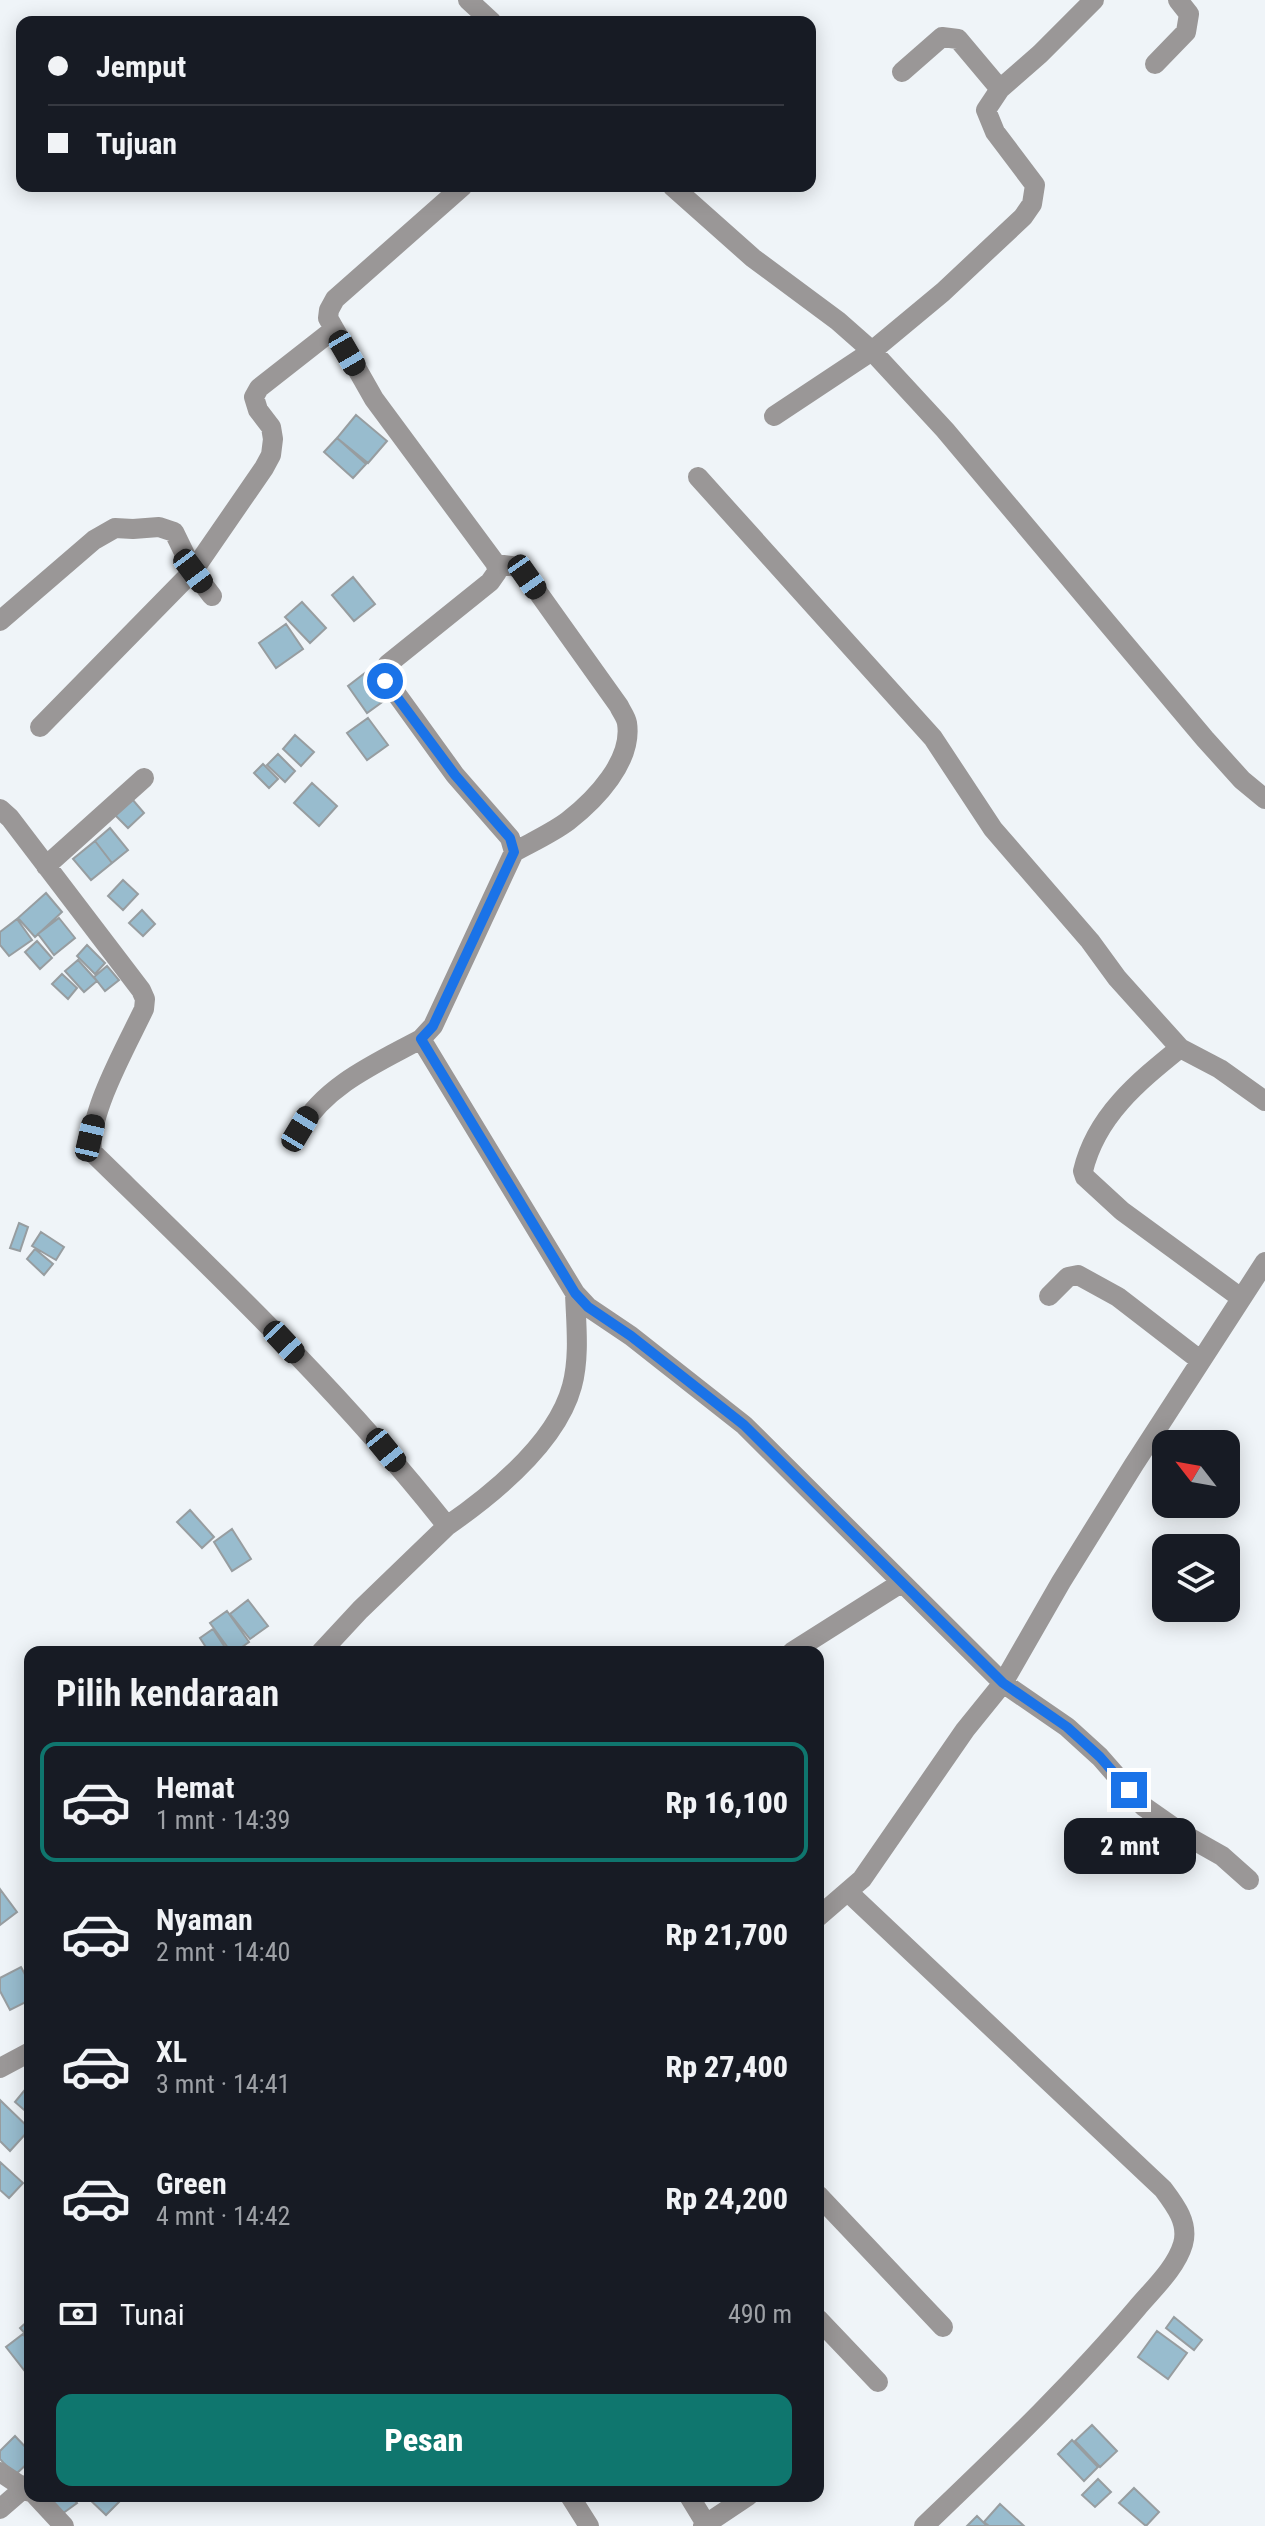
<!DOCTYPE html>
<html lang="id">
<meta charset="utf-8">
<style>
:root{--surface:#171b24;--page:#242831;--text:#f1f3f6;--muted:#9ea1a6;--line:#363941;--accent:#0f766e}
body{margin:0;font-family:"Roboto Condensed",sans-serif;background:var(--page);color:var(--text);height:100vh;display:flex;flex-direction:column;font-size:30px;white-space:nowrap}
*{box-sizing:border-box;margin:0}
p{font-size:26px;color:var(--muted)}
.icon{flex:none;width:44px;height:44px;fill:none;stroke:currentColor;stroke-width:2;stroke-linecap:round;stroke-linejoin:round}
.map{position:relative;flex:1;overflow:hidden}
.side{position:absolute;left:24px;top:1646px;width:800px;height:856px;display:flex;flex-direction:column;background:var(--surface);border-radius:16px;box-shadow:0 4px 20px #0003}
.side>*{flex:none}
.hud{position:absolute;left:16px;top:16px;width:800px;height:176px;border-radius:16px;box-shadow:0 4px 20px #0003;display:grid;align-content:center;height:176px;padding:0 32px;background:var(--surface)}
.needle{width:52px;rotate:301deg}
.fabs{position:absolute;left:1152px;top:1430px;display:grid;gap:16px}
.fabs a{display:grid;place-items:center;width:88px;height:88px;border-radius:16px;background:var(--surface);box-shadow:0 4px 20px #0003;font-size:40px}
.end{position:absolute;width:36px;height:36px;margin:-18px;border:10px solid #1a73e8;background:#fff;box-shadow:0 0 0 4px #fff}
.from{border-radius:50%}
.bubble{position:absolute;height:56px;border-radius:16px;background:var(--surface);box-shadow:0 4px 20px #0003;font-size:26px;font-weight:800;line-height:56px;text-align:center}
.car{position:absolute;width:24px;height:48px;margin:-24px -12px;border-radius:10px;box-shadow:0 0 6px 2px #0007;background:linear-gradient(#222 24%,#8ab4d8 0 40%,#222 0 76%,#8ab4d8 0 86%,#222 0)}
.hud b{display:flex;align-items:center;gap:28px;height:76px;font-size:30px}
.hud b+b{border-top:2px solid var(--line)}
.hud i{width:20px;height:20px;background:var(--text)}
ul{padding:0;list-style:none}
li{display:flex;align-items:center;gap:24px;height:120px;margin:0 16px 12px;padding:0 16px;border:4px solid transparent;border-radius:16px}
li div{flex:1}
li b{display:block;font-size:30px}
li em{font-style:normal;font-weight:800}
li.active{border-color:var(--accent)}
li>.icon{width:72px;height:72px;stroke-width:1.5}
h2{padding:0 32px;font-size:36px;line-height:96px}
.pay{display:flex;align-items:center;gap:20px;height:88px;padding:0 32px;font-size:30px}
.pay p{margin-inline-start:auto}
.cta{display:flex;gap:16px;margin-top:auto;padding:16px 32px}
.cta a{flex:1;height:92px;border-radius:16px;background:var(--accent);color:#fff;font-size:32px;font-weight:800;line-height:92px;text-align:center}
.map>svg:first-child{display:block}
.building{fill:#98bcce;stroke:#979da0;stroke-width:2}
.lines{fill:none;stroke-linecap:round;stroke-linejoin:round}
.minor{stroke:#9a9797;stroke-width:20}
.route{stroke:#1a73e8;stroke-width:10}
</style>
<div class="map">
<svg width="1265" height="2526" viewBox="0 0 1265 2526">
<rect width="100%" height="100%" fill="#eff4f8"/>
<path class="building" d="M356 415 387 441 368 463 337 438Z
M337 438 366 464 353 478 324 452Z
M353 577 375 604 354 621 332 595Z
M302 602 326 628 310 643 285 617Z
M286 624 303 649 276 668 259 643Z
M365 673 385 700 367 713 348 686Z
M368 718 388 745 367 760 347 733Z
M295 735 314 752 301 766 283 749Z
M278 754 295 771 285 782 267 765Z
M263 764 278 779 269 788 254 773Z
M312 783 337 806 319 826 294 803Z
M132 799 144 813 128 828 115 815Z
M110 828 128 850 112 863 95 841Z
M95 841 112 863 91 880 73 859Z
M123 880 138 894 123 910 108 896Z
M46 893 62 912 35 937 18 918Z
M142 910 155 924 143 936 129 923Z
M59 918 75 938 54 955 38 934Z
M17 919 32 940 9 956 0 945V932Z
M37 941 52 958 40 969 25 952Z
M87 945 105 963 95 974 77 956Z
M78 960 97 981 84 992 65 971Z
M107 966 119 980 105 991 94 977Z
M62 974 77 988 68 999 52 984Z
M19 1223 28 1227 20 1251 10 1248Z
M41 1232 64 1247 56 1260 32 1246Z
M35 1249 53 1264 44 1275 27 1259Z
M190 1510 214 1537 202 1548 177 1522Z
M232 1529 251 1559 232 1571 214 1542Z
M248 1600 268 1626 250 1639 230 1614Z
M227 1611 249 1642 235 1652H231L210 1623Z
M213 1629 228 1652H209L200 1638Z
M0 1889 17 1912 0 1925Z
M21 1967 30 1984V2000L10 2010 0 1991V1978Z
M24 2091 30 2096V2115L15 2102Z
M0 2100 30 2129 10 2151 0 2141Z
M0 2162 23 2183 9 2198 0 2190Z
M1174 2317 1202 2340 1194 2350 1166 2328Z
M30 2319V2339L20 2328Z
M1157 2331 1187 2353 1168 2379 1138 2357Z
M23 2334 30 2344V2365L24 2370 6 2347Z
M1092 2425 1117 2451 1100 2467 1075 2441Z
M15 2436 30 2452V2461L15 2475 0 2459V2451Z
M1072 2440 1098 2467 1084 2481 1058 2454Z
M1098 2479 1111 2492 1095 2507 1082 2495Z
M1134 2488 1159 2512 1146 2526 1119 2503Z
M54 2496H71L77 2503 62 2514 50 2499Z
M86 2496H121L123 2498 106 2515Z
M1000 2504 1024 2526H989L984 2522Z
M977 2516 987 2526H967Z"/>
<g class="lines">
<path class="minor" d="M468 0 492 22
M1155 64 1186 32 1189 14 1178 0
M902 72 942 37 958 39 1000 89
M463 186 335 299 329 310 328 318 374 399 496 564 497 572 490 582 388 664 382 674 455 775 510 838 514 852 433 1026 421 1039 575 1293 588 1307 631 1336 744 1425 1003 1683 1067 1727 1100 1757 1143 1806 1183 1834 1222 1856 1249 1880
M672 186 753 258 838 321 872 351 945 430 1205 739 1242 780 1265 799
M774 416 872 351 943 292 1023 217 1032 204 1035 185 995 132 986 110 1000 89 1040 54 1094 0
M698 477 933 738 993 829 1090 941 1117 978 1180 1048 1220 1069 1265 1101
M496 564 519 567 527 577 619 706C621 711 626 717 627 723 633 761 595 800 568 821 552 833 532 842 514 852
M0 621 94 540 115 528 133 529 159 527 174 532 193 571 212 596
M40 727 193 571 264 468 271 455 273 439 271 427 258 410 254 397 259 388 333 330
M0 809 10 818 141 990 145 999 144 1009C127 1045 87 1115 92 1152 215 1272 341 1391 447 1526L360 1610 321 1652
M46 866 144 778
M1180 1048C1138 1082 1096 1116 1083 1171L1085 1177 1122 1211 1241 1298
M300 1129C327 1084 377 1063 421 1039
M1049 1296 1068 1277 1078 1275 1118 1297 1201 1361
M447 1526C493 1494 557 1442 572 1386 580 1356 576 1323 575 1293
M792 1652 901 1583
M848 1892 1163 2189C1175 2205 1189 2223 1183 2244 1176 2268 1153 2289 1137 2308 1071 2386 998 2455 924 2526
M818 1917 862 1879 965 1730 1003 1683 1061 1582 1133 1466 1265 1262
M0 2068 30 2052
M818 2195 943 2327
M818 2319 878 2382
M0 2472 30 2492
M36 2496 64 2526
M570 2496 589 2526
M689 2496 706 2524
M0 2509 30 2483
M703 2526 748 2496"/>
</g>
<g class="lines">
<path class="route" d="M385 681 455 775 510 838 514 852 433 1026 421 1039 575 1293 588 1307 631 1336 744 1425 1003 1683 1067 1727 1100 1757 1129 1790"/>
</g>
</svg>
<div class="fabs">
<a><svg class="needle" viewBox="-14 -14 28 28"><path d="M0-13l5 13h-10z" fill="#e53935"/><path d="M0 13l5-13h-10z" fill="#9ea1a6"/></svg></a>
<a><svg class="icon" aria-label="layers" viewBox="0 0 24 24"><path d="M12 4l9 5-9 5-9-5zM3 14l9 5 9-5"/></svg></a>
</div>
<i class="end from" style="left:385px;top:681px"></i>
<i class="end" style="left:1129px;top:1790px"></i>
<div class="bubble" style="left:1064px;top:1818px;width:132px">2 mnt</div>
<i class="car" style="left:347px;top:353px;rotate:150deg"></i>
<i class="car" style="left:193px;top:571px;rotate:143deg"></i>
<i class="car" style="left:527px;top:577px;rotate:145deg"></i>
<i class="car" style="left:300px;top:1129px;rotate:31deg"></i>
<i class="car" style="left:90px;top:1138px;rotate:13deg"></i>
<i class="car" style="left:284px;top:1342px;rotate:137deg"></i>
<i class="car" style="left:386px;top:1450px;rotate:141deg"></i>
<div class="hud">
<b><i class="from"></i>Jemput</b>
<b><i></i>Tujuan</b>
</div>
<section class="side">
<h2>Pilih kendaraan</h2>
<ul>
<li class="active"><svg class="icon" aria-label="car" viewBox="0 0 24 24"><path d="M5 17H2v-5l4-1 3-4h7l3 4 3 1v5h-3M9 17h6M6 11h13"/><circle cx="7" cy="17" r="2"/><circle cx="17" cy="17" r="2"/></svg><div><b>Hemat</b><p>1 mnt · 14:39</p></div><em>Rp 16,100</em></li>
<li><svg class="icon" aria-label="car" viewBox="0 0 24 24"><path d="M5 17H2v-5l4-1 3-4h7l3 4 3 1v5h-3M9 17h6M6 11h13"/><circle cx="7" cy="17" r="2"/><circle cx="17" cy="17" r="2"/></svg><div><b>Nyaman</b><p>2 mnt · 14:40</p></div><em>Rp 21,700</em></li>
<li><svg class="icon" aria-label="car" viewBox="0 0 24 24"><path d="M5 17H2v-5l4-1 3-4h7l3 4 3 1v5h-3M9 17h6M6 11h13"/><circle cx="7" cy="17" r="2"/><circle cx="17" cy="17" r="2"/></svg><div><b>XL</b><p>3 mnt · 14:41</p></div><em>Rp 27,400</em></li>
<li><svg class="icon" aria-label="car" viewBox="0 0 24 24"><path d="M5 17H2v-5l4-1 3-4h7l3 4 3 1v5h-3M9 17h6M6 11h13"/><circle cx="7" cy="17" r="2"/><circle cx="17" cy="17" r="2"/></svg><div><b>Green</b><p>4 mnt · 14:42</p></div><em>Rp 24,200</em></li>
</ul>
<div class="pay"><svg class="icon" aria-label="cash" viewBox="0 0 24 24"><path d="M3 7h18v10H3z"/><circle cx="12" cy="12" r="2"/></svg>Tunai<p>490 m</p></div>
<div class="cta"><a>Pesan</a></div>
</section>
</div>
